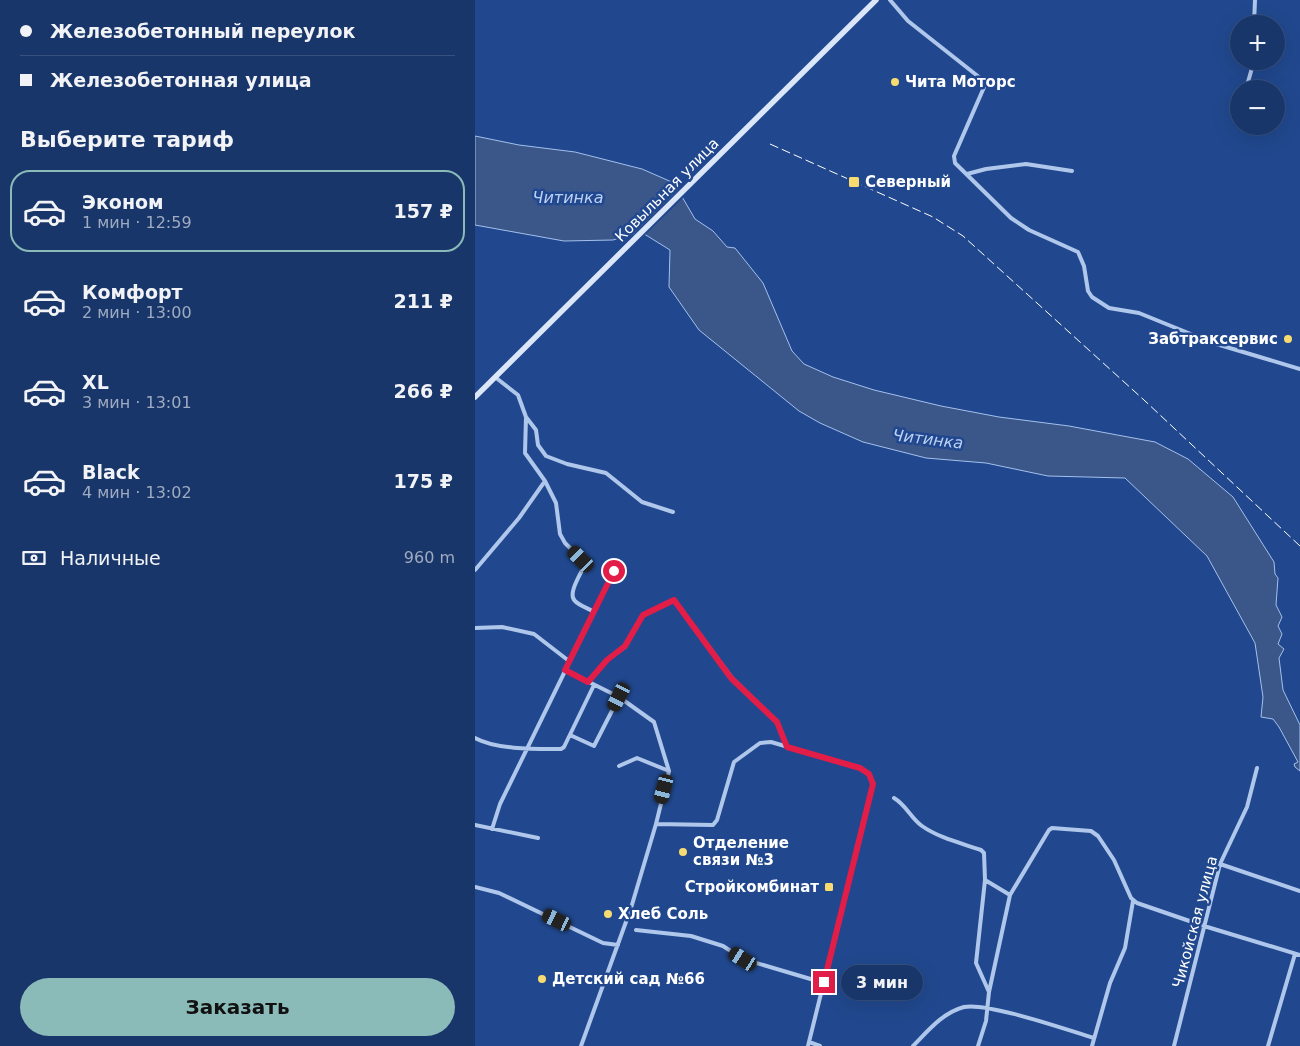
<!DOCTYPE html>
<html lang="ru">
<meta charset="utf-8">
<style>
:root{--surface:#19366a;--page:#223e70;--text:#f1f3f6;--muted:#9fabc1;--line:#37507e;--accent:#8bbbb9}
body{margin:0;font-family:"DejaVu Sans",sans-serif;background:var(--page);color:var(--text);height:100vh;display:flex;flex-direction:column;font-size:19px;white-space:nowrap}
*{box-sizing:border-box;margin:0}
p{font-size:16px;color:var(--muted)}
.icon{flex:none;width:28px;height:28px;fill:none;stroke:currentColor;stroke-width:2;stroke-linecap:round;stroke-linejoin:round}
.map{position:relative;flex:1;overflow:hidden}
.sheet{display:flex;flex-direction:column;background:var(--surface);width:475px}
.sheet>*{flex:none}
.top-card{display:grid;align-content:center;height:110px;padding:0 20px;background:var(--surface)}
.buttons{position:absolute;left:755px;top:15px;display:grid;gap:10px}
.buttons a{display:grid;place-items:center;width:55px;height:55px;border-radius:50%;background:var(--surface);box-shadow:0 5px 20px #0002,0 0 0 1px var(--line);font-size:25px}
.end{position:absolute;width:22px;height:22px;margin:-11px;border:6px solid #e11d48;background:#fff;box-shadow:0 0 0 2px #fff}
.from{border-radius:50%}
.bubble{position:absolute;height:35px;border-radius:18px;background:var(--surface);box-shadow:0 5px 20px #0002,0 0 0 1px var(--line);font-size:16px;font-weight:800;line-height:35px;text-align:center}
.car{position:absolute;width:15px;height:30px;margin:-15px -8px;border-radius:6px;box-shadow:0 0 4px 1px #0007;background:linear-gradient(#222 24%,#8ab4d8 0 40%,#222 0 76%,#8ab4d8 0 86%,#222 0)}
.top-card b{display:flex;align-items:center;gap:18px;height:48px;font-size:19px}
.top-card b+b{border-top:1px solid var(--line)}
.top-card i{width:12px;height:12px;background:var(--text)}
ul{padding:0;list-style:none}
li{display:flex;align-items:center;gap:15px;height:82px;margin:0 10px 8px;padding:0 10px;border:2px solid transparent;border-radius:20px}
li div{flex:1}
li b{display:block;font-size:19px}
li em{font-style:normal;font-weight:800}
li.selected{border-color:var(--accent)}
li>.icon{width:45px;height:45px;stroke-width:1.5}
h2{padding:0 20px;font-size:22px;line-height:60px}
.pay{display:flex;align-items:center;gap:12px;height:55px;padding:0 20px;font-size:19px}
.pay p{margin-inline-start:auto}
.cta{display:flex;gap:10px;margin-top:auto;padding:10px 20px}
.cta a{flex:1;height:58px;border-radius:30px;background:var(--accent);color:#111;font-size:20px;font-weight:800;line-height:58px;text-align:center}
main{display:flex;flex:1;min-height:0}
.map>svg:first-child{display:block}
.water{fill:#3b578a;stroke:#a4c0ed}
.pier{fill:#21488e}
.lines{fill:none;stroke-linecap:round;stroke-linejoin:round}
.street{stroke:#b0c7ec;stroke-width:4}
.secondary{stroke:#dce6f9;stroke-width:5.5}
.rail{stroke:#fff;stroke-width:1;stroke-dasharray:9 4;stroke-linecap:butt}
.route{stroke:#e11d48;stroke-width:6}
.poi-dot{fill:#f8dc72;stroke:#21488e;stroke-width:2}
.labels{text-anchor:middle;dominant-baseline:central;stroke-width:5;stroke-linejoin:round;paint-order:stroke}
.poi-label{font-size:15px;font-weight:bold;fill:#fff;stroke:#21488e;text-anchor:start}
.street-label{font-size:15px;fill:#fff;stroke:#21488e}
.water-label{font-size:16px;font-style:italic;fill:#bcd1f3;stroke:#21488e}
</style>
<main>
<section class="sheet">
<div class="top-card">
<b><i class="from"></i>Железобетонный переулок</b>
<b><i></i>Железобетонная улица</b>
</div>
<h2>Выберите тариф</h2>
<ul>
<li class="selected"><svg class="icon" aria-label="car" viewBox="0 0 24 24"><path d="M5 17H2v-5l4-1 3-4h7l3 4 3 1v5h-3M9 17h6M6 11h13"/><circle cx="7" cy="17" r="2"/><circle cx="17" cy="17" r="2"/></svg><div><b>Эконом</b><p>1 мин · 12:59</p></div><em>157 ₽</em></li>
<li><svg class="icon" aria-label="car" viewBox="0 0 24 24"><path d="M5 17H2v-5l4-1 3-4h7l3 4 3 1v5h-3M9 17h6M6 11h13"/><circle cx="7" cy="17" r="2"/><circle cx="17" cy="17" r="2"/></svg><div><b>Комфорт</b><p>2 мин · 13:00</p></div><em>211 ₽</em></li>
<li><svg class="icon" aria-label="car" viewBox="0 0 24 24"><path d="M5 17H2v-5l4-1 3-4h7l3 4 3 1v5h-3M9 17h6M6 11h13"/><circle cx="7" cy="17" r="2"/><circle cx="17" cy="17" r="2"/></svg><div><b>XL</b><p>3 мин · 13:01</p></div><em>266 ₽</em></li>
<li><svg class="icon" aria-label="car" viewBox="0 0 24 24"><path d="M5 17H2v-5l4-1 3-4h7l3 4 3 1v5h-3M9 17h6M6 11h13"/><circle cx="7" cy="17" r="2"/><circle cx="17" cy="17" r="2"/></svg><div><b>Black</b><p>4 мин · 13:02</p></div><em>175 ₽</em></li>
</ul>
<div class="pay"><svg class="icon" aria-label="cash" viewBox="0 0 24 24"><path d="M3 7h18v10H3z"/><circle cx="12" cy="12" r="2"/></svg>Наличные<p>960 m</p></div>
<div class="cta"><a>Заказать</a></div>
</section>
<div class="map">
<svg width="825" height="1046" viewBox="0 0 825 1046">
<rect width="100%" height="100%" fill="#21488e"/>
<path class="water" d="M0 136 44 145 100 152 167 169 199 183 220 219 238 231 252 247 260 248 288 283 317 351 329 364 358 377 399 390 466 406 524 417 594 426 680 442 713 459 758 497 799 562 800 574 803 578 801 605 807 617 803 626 807 634 803 644 809 649 804 658 808 690 825 725V771L820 767 819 764 823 762 804 727 798 719 786 717 788 697 780 643 732 556 650 478 573 476 511 463 451 458 388 442 345 423 324 411 224 330 194 287 195 250 166 232 138 240 89 241 0 225Z"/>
<path class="pier" d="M205 188 210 196 169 236 166 234 155 238Z"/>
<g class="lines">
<path class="street" d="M415 0 433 21 509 81 510 85 479 156 480 163 536 218 554 230 603 252 609 266 613 291 617 297 634 308 664 313 738 343 825 369
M779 24 780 0
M771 89 779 61
M492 174 511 169 551 164 597 171
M20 377 43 395 51 417 50 453 70 481 81 503 85 534 90 543 106 559 109 566C106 574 92 594 100 601 105 606 113 608 119 612
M51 417 61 430 63 445 71 456 92 464 131 473 167 502 198 512
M0 570 44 518 70 481
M0 628 27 627 59 634 94 661
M90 670 144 697 179 722 194 771 181 824
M113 682 132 660 150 647 168 615 199 600 257 678 302 722 312 747
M95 735 119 746 144 697
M0 738C22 750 61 749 86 749L89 747 119 685
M144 766 162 758 194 771
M419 798C431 805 436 818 447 826 464 838 486 843 506 850L509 853 510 880 501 963 514 992
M0 825 63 838
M17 829 25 804 139 571
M745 864 825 891
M510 880 535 895
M0 887 24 893 128 943 143 945
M161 930 216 936 248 946 268 959 349 983
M334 1042 345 1046
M106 1046 156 908 181 824 238 825 242 820 259 762 285 743 296 742 385 768 394 774 398 784 333 1046
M438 1046C453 1031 467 1013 489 1007 512 1002 592 1030 619 1038
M503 1046 511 1021 514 992 535 895 574 830 577 828 616 831 623 836 639 860 656 898 662 903 729 926 825 955
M617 1046 635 983 650 948 658 901
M699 1046 745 864 772 807 782 768
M793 1046 820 954"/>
<path class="secondary" d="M0 397 401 0"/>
<path class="rail" d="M295 144 458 217 488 236 669 400 825 546"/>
</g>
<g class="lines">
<path class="route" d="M139 571 90 670 113 682 132 660 150 646 168 615 199 600 256 678 302 722 312 747 385 768 394 774 398 784 349 982"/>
</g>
<g class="poi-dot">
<circle cx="420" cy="82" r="5"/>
<rect x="373" y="176" width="12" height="12" rx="2.5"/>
<circle cx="813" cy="339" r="5"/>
<circle cx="208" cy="852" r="5"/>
<rect x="349" y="882" width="10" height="10" rx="2.5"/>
<circle cx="133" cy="914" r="5"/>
<circle cx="67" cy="979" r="5"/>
</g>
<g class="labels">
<g class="poi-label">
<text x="430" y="82">Чита Моторс</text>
<text x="390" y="182">Северный</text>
<text x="803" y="339" text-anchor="end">Забтраксервис</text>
<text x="218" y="843">Отделение<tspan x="218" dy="17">связи №3</tspan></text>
<text x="344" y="887" text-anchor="end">Стройкомбинат</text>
<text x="143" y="914">Хлеб Соль</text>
<text x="77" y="979">Детский сад №66</text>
</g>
<g class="street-label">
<text transform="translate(192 190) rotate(-45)">Ковыльная улица</text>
<text transform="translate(720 922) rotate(-75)">Чикойская улица</text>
</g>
<g class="water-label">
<text x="93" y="197">Читинка</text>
<text transform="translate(453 439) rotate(7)">Читинка</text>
</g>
</g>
</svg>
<div class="buttons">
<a>+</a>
<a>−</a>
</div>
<i class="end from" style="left:139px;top:571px"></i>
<i class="end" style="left:349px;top:982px"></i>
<div class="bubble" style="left:366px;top:965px;width:82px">3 мин</div>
<i class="car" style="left:106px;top:559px;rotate:315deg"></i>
<i class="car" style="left:144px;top:697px;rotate:207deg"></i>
<i class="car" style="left:189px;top:789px;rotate:194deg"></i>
<i class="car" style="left:82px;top:920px;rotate:296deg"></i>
<i class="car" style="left:268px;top:959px;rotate:302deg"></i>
</div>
</main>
